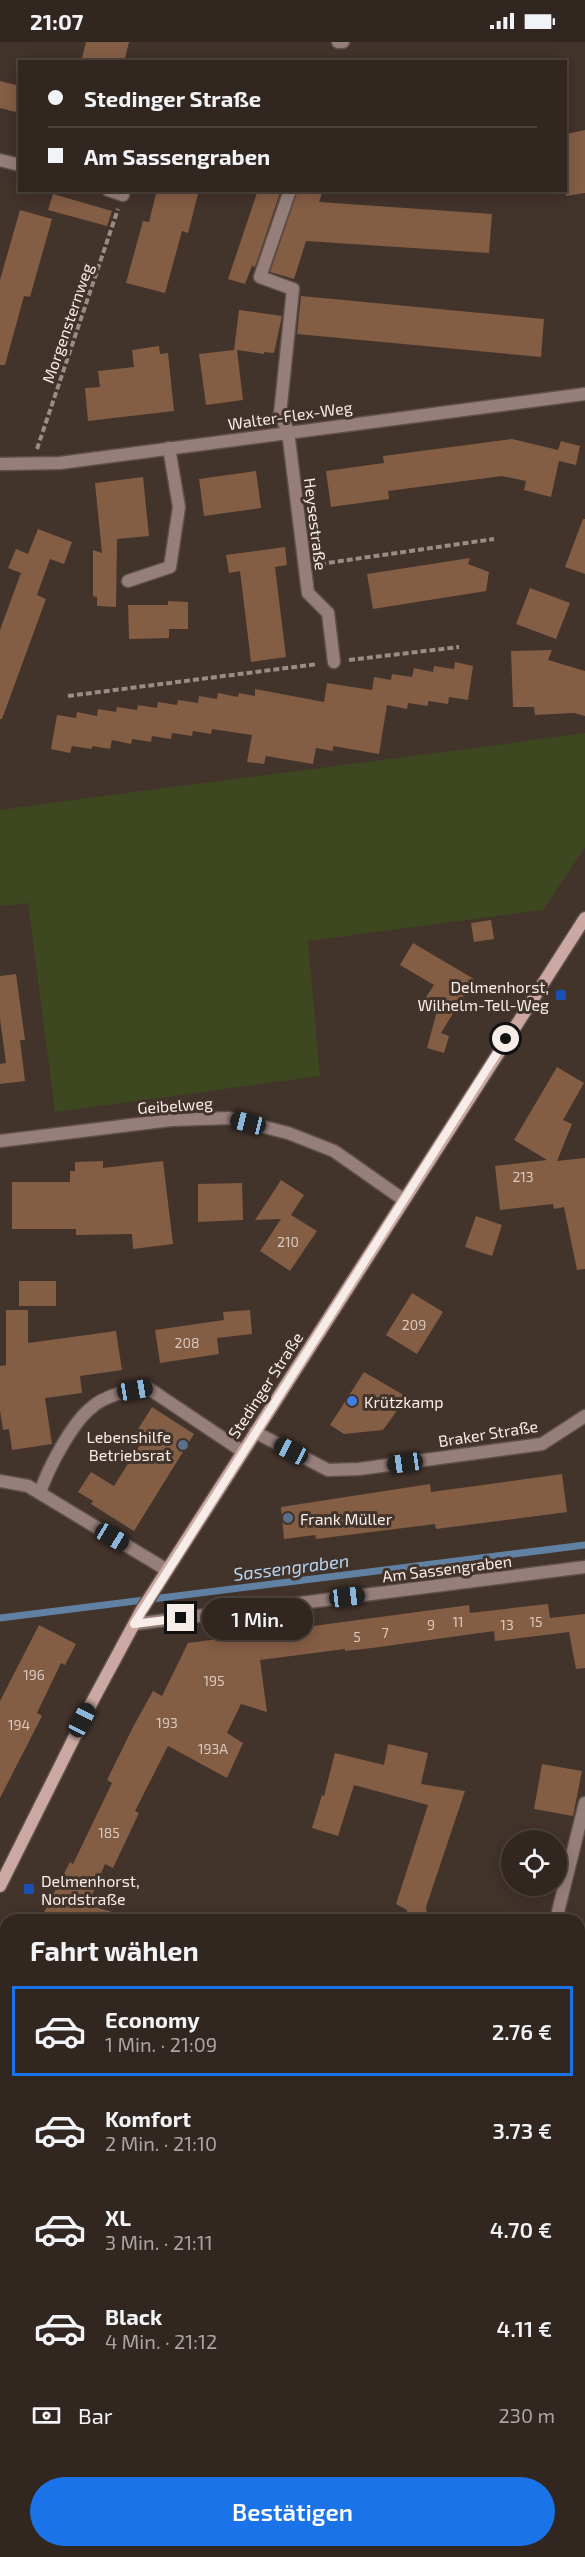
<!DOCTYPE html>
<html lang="de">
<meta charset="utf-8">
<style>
:root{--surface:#322620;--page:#3d322d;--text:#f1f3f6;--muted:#a8a5a5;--line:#4d433e;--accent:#1a73e8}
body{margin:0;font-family:"Exo 2",sans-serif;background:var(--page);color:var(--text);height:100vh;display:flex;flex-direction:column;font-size:22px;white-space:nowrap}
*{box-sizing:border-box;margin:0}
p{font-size:20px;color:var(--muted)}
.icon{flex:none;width:33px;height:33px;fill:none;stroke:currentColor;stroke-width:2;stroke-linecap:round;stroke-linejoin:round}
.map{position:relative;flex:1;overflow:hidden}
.panel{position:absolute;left:0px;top:1872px;width:585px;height:644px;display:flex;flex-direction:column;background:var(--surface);border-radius:18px 18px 0 0;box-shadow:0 3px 15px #0003,0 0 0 2px var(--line)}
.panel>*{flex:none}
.top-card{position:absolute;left:18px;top:18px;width:549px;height:132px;border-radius:0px;box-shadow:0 3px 15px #0003,0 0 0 2px var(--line);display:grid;align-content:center;height:132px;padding:0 30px;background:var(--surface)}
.buttons{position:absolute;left:501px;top:1788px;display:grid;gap:12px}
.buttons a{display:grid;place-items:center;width:66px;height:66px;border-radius:50%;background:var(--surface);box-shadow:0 3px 15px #0003,0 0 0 2px var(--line);font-size:30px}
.end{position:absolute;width:27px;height:27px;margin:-14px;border:8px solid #f7ede8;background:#111;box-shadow:0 0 0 3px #111}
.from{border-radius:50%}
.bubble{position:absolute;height:42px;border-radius:21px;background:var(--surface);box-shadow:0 3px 15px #0003,0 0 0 2px var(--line);font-size:20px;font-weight:600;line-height:42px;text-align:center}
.car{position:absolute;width:18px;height:36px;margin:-18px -9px;border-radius:8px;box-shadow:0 0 4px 2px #0007;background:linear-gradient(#222 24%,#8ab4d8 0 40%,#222 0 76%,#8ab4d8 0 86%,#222 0)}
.top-card b{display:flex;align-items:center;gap:21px;height:57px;font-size:22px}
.top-card b+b{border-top:2px solid var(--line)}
.top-card i{width:15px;height:15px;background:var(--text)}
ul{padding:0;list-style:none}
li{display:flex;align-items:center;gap:18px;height:90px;margin:0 12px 9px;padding:0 18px;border:3px solid transparent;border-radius:0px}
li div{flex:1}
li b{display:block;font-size:22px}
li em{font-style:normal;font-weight:600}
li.on{border-color:var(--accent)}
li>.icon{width:54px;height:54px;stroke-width:1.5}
h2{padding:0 30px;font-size:27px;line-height:72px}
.pay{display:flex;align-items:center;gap:15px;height:66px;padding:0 30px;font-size:22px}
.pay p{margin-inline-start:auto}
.primary-button{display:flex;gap:12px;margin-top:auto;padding:12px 30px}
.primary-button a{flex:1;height:69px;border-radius:36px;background:var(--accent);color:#fff;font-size:24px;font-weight:600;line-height:69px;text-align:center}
.status{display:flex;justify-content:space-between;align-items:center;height:42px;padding:0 30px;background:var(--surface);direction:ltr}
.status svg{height:16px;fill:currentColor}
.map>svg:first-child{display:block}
.green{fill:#3e4820}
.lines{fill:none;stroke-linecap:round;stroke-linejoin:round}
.stream{stroke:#6081a2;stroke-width:7}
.building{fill:#845d45}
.lane-casing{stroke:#5f5149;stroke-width:15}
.street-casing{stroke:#5f5149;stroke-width:15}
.secondary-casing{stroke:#5f5149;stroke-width:15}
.path{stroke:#988c85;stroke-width:4;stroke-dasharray:6 3;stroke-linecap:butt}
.lane{stroke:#967f7b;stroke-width:12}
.street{stroke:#967f7b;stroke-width:12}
.secondary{stroke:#cba8a2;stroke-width:12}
.route{stroke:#f7ede8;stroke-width:8}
.transit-dot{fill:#1a4fb4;stroke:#42332b;stroke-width:2}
.shop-dot{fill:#3f7fe0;stroke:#42332b;stroke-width:2}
.service-dot{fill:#5c6f8a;stroke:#42332b;stroke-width:2}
.labels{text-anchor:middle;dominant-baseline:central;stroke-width:6;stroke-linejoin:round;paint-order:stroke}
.number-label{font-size:14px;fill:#dac9bf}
.street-label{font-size:16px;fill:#f7ede8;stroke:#42332b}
.poi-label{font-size:16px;fill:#f7ede8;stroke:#42332b;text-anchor:start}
.water-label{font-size:18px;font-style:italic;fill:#b6d6f5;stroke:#42332b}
</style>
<div class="status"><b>21:07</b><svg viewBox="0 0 49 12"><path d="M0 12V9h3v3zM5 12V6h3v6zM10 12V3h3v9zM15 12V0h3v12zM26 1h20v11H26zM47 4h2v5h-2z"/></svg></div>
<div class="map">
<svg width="585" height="2515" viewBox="0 0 585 2515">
<rect width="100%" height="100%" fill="#42332b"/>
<path class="green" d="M585 691V805L543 868 308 899 320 1034 55 1070 28 861 0 864V768C195 741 390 718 585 691Z"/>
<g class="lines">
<path class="stream" d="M0 1576 585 1503"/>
</g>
<path class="building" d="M86 0H129L124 20H81Z
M0 39 20 44V71L0 66Z
M585 88V151L566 154V92Z
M157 148H199L188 191 182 189 165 251 126 241 143 179 149 180Z
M258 148H281L255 225 252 224 245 242 228 237Z
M298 148H323L319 160 492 172 489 211 306 199 294 237 270 230Z
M53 152 112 169 107 184 48 168Z
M20 168 52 177 30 255 24 254 5 323H0V238Z
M301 254 544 277 541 315 297 292Z
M239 268 282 274 274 311 264 310V312L237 308 243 358 206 363 199 312 234 308Z
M159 304 160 312 168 311 174 369 88 379 85 346 100 345 98 329 134 325 132 308Z
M512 397 558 408 561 399 580 404 576 423 559 419 551 455 524 448 526 439 502 434 388 449 389 457 331 465 326 429 384 421 383 414Z
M256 429 261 466 204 474 199 437Z
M143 435 149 494 117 497 116 565 97 564V555L93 554V508L102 511 95 441Z
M583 477H585V532L565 525Z
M38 487 72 500 64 522 50 517 37 553 46 557 2 677H0V588L21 531 8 526 16 507 28 512Z
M285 505 287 523 275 525 286 615 251 620 240 529 229 531 226 513Z
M470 516 468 522 489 530 486 549 373 567 367 532Z
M530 546 570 561 556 597 516 582Z
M168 559 188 560V587H169V596L129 597 128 563H168Z
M552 608 548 618 585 629V674L574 671 535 673 534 665H513L511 609Z
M455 620 473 624 468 658 449 655 448 662 428 659V664L408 661 407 667 387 663 379 712 333 704V709L316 706 313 722 266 714 264 722 247 720 252 693 212 687 211 692 193 689 192 694 172 691 171 697 152 694 151 700 132 697 131 702 112 698 110 707 92 704V707L72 704 70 711 51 707 57 673 76 676 77 670 97 674 98 667 116 670 117 665 137 668 138 663 157 666 158 660 177 663 178 658 198 661 199 654 217 657 218 651 238 655 239 651 255 654V647L324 660 327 641 372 648 374 635 391 638 392 632 412 635 414 626 433 630 434 624 454 627Z
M491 878 494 897 474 900 471 881Z
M413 901 474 937 441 991 449 994 444 1011 427 1006 437 969 423 960 434 943 400 923Z
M16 932 25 998H20L25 1039 0 1042V1022L6 1021 0 977V934Z
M557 1025 584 1041 563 1078 572 1082 557 1119 585 1116V1227L577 1228 564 1165 554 1167 553 1162 500 1168 495 1124 547 1118 514 1098Z
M103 1119V1126L163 1119 173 1202 133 1207 132 1192 76 1193V1187H12V1140H70V1129H75V1120Z
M281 1138 304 1153 291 1173 317 1189 290 1229 260 1209 281 1177 255 1178Z
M242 1141 243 1178 198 1180V1142Z
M476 1174 502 1183 492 1214 465 1205Z
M19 1239H56V1264H19Z
M412 1251 443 1270 417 1312 386 1293Z
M6 1268H28V1301L116 1289 122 1328 80 1334 82 1351 45 1356 52 1402 12 1408 9 1387 3 1388 0 1368V1324L6 1323Z
M250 1268 252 1292 217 1296 219 1312 160 1321 155 1288 224 1278 223 1270Z
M364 1330 407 1355 383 1388 344 1392 330 1383Z
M152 1365 194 1392 134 1489 91 1462 93 1459 78 1450 91 1430 114 1444 143 1398 135 1392Z
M562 1432 567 1470 436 1487 435 1482 316 1497 315 1493 284 1497 281 1465 430 1442 431 1450Z
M548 1562 550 1576 585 1572V1626L576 1627 569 1590 495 1599 494 1589 372 1606 345 1609V1607L260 1618 267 1670 241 1662 227 1691 243 1701 227 1736 168 1704 135 1769 139 1771 113 1826 105 1822 88 1863 123 1873 122 1878H40L70 1820 73 1822 112 1741 107 1738 133 1685 153 1649 162 1654 188 1601 469 1563 470 1571Z
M39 1583 76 1602 65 1623 61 1621 37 1671 42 1674 0 1756V1659Z
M388 1702 428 1711 421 1742 465 1749 426 1865 428 1878H408L407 1868 396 1862 428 1763 354 1743 338 1794 312 1786 322 1753 324 1754 335 1711 384 1723Z
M542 1722 582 1729 573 1774 534 1767Z"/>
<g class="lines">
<g class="lane-casing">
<path id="lane" d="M338 0H343
M0 118 20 123
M108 148 123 153
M288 389 280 372 293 247 260 235 290 148
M128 539 170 525 179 465 169 406
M328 571 334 620
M40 1451C47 1428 72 1381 91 1366 106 1352 129 1349 148 1346L242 1409
M556 1878 585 1761
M0 2245 6 2249
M0 2381 6 2384
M0 2497 6 2500
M27 2510 39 2515"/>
</g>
<g class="street-casing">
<path id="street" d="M288 389 308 551 328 571
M0 422 60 421 585 352
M0 1099 171 1078 229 1076 288 1091 334 1109 404 1158
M255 1390 328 1428 359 1427 542 1402 585 1374
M0 1439 28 1444 167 1528
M134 1582 585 1525
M111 2515 114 2510"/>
</g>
<g class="secondary-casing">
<path id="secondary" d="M0 1844 92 1660 141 1569 585 876
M579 1954 585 1953
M0 2025 6 2024"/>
</g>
<path class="path" d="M37 407 118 167
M320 522 494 497
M349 618 459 605
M68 654 318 622"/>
<use href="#lane" class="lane"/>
<use href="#street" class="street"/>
<use href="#secondary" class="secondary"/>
</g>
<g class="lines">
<path class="route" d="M181 1576 134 1582 506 997"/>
</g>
<g class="transit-dot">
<rect x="555" y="947" width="12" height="12" rx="3"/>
<rect x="23" y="1841" width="12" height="12" rx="3"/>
</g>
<circle class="shop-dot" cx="352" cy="1359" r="6"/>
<g class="service-dot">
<circle cx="183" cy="1403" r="6"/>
<circle cx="288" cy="1476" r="6"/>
</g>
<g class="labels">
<g class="number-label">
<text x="523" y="1134">213</text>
<text x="288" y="1199">210</text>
<text x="414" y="1282">209</text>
<text x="187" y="1300">208</text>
<text x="458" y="1579">11</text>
<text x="536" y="1579">15</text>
<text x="431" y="1582">9</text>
<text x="507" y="1582">13</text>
<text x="385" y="1590">7</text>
<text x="357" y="1594">5</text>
<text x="34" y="1632">196</text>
<text x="214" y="1638">195</text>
<text x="167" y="1680">193</text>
<text x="19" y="1682">194</text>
<text x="213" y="1706">193A</text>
<text x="109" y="1790">185</text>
</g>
<g class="street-label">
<text transform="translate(67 281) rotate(-71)">Morgensternweg</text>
<text transform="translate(290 373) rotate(-8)">Walter-Flex-Weg</text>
<text transform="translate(316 482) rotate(83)">Heysestraße</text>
<text transform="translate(175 1063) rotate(-4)">Geibelweg</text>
<text transform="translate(265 1343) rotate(-57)">Stedinger Straße</text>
<text transform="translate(488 1391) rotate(-9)">Braker Straße</text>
<text transform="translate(447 1526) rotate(-7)">Am Sassengraben</text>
</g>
<g class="poi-label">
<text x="549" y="944" text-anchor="end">Delmenhorst,<tspan x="549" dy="18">Wilhelm-Tell-Weg</tspan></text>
<text x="364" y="1359">Krützkamp</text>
<text x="171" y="1394" text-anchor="end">Lebenshilfe<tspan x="171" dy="18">Betriebsrat</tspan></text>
<text x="300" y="1476">Frank Müller</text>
<text x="41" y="1838">Delmenhorst,<tspan x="41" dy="18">Nordstraße</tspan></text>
</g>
<g class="water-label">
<text transform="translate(291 1525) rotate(-7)">Sassengraben</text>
</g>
</g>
</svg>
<div class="buttons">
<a><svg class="icon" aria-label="locate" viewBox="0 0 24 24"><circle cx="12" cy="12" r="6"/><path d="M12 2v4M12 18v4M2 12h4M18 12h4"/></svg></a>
</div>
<i class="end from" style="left:506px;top:997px"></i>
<i class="end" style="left:181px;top:1576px"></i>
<div class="bubble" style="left:202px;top:1556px;width:111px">1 Min.</div>
<i class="car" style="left:248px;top:1081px;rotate:284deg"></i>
<i class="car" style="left:135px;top:1348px;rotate:81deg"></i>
<i class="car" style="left:291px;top:1409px;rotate:298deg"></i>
<i class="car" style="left:405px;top:1421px;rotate:262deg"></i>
<i class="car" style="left:112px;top:1495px;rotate:121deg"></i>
<i class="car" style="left:347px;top:1555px;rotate:83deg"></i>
<i class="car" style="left:82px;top:1678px;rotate:27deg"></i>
<div class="top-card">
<b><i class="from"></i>Stedinger Straße</b>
<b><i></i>Am Sassengraben</b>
</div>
<section class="panel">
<h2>Fahrt wählen</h2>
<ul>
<li class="on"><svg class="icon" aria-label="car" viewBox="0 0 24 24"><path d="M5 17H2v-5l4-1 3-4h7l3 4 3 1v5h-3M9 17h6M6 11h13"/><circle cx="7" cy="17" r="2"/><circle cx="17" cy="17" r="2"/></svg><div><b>Economy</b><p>1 Min. · 21:09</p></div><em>2.76 €</em></li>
<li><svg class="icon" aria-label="car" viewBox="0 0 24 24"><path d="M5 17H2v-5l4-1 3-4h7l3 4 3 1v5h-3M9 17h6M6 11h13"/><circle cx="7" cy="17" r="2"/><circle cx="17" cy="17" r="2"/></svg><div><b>Komfort</b><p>2 Min. · 21:10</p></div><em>3.73 €</em></li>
<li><svg class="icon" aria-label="car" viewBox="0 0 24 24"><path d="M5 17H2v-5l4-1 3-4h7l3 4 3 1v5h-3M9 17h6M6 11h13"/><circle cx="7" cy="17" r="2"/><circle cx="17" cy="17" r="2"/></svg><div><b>XL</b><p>3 Min. · 21:11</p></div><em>4.70 €</em></li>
<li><svg class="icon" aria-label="car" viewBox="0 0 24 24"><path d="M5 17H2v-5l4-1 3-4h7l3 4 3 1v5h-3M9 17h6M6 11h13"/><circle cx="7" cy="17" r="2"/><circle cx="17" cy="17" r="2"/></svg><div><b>Black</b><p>4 Min. · 21:12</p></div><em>4.11 €</em></li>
</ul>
<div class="pay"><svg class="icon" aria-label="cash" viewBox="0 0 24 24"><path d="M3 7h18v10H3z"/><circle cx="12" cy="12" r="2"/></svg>Bar<p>230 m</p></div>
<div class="primary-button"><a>Bestätigen</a></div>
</section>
</div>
